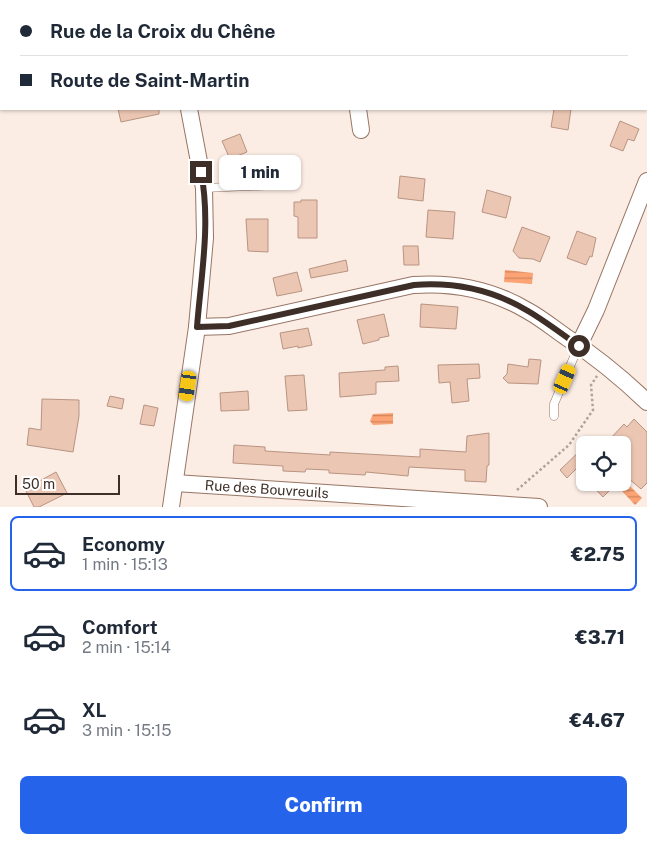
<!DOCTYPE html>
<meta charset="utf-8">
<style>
:root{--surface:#fff;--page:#f6f6f7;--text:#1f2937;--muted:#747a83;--line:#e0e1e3;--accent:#2563eb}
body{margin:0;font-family:"Public Sans",sans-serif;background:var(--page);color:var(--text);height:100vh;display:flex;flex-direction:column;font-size:19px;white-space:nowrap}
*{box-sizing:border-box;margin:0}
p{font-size:16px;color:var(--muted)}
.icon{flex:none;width:28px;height:28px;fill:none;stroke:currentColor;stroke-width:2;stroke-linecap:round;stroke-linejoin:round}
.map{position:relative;height:507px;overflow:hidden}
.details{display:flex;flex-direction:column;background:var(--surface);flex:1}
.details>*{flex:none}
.top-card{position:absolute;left:0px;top:0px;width:648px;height:110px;box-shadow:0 1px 4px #0004;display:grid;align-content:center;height:110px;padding:0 20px;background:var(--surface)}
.buttons{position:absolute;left:576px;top:436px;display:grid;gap:10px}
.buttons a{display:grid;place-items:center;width:55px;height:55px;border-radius:8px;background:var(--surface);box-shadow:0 1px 4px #0004;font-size:25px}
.scale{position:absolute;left:15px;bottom:12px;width:105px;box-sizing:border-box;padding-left:5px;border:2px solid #3d2e27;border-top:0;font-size:14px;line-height:18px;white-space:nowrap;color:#3d2e27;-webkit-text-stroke:4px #fff;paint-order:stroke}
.end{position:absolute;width:22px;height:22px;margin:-11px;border:6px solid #3d2e27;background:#fff;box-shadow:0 0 0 2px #fff}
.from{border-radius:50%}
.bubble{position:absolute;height:35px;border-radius:8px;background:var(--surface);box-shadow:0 1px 4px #0004;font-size:16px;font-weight:800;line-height:35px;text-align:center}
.car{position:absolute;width:15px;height:30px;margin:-15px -8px;border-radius:6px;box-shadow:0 0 4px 1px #0007;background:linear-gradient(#f5c518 24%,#345 0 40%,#f5c518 0 76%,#345 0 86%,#f5c518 0)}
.top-card b{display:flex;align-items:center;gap:18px;height:48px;font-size:19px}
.top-card b+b{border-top:1px solid var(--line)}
.top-card i{width:12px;height:12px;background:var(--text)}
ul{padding:9px 0 0;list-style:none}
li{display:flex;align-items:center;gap:15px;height:75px;margin:0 10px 8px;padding:0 10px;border:2px solid transparent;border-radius:8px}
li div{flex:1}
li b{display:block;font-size:19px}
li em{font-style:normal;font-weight:800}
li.selected{border-color:var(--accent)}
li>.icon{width:45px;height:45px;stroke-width:1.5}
.action{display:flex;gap:10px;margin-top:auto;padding:10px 20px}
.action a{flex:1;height:58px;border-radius:8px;background:var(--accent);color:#fff;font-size:20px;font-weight:800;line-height:58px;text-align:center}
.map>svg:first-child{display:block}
.grass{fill:#ffbf9f}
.water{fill:url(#water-rules)}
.building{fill:#ebc6b3;stroke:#b89482}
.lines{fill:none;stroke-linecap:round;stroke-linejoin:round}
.lane-casing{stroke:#977564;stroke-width:9}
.street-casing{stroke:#977564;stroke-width:18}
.path{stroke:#b0a199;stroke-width:2.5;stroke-dasharray:2.5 2.5;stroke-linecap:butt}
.lane{stroke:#fff;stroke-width:8}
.street{stroke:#fff;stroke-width:16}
.route{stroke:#3d2e27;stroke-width:6}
.labels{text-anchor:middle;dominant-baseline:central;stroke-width:4;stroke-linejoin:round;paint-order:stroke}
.street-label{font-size:14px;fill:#3d2e27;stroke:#fff}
</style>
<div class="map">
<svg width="647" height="507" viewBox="0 0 647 507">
<defs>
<pattern id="water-rules" width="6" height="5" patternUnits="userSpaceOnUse" patternTransform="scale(1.25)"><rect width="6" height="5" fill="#fda374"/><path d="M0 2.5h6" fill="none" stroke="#ce855f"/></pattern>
</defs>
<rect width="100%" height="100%" fill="#fbece4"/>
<path class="grass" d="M471 0H594L470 1Z"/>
<path class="water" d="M505 270 533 273 532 284 504 282Z
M393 413V424L373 425 370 421 373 414Z
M628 484 642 498 635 505 621 490Z"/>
<path class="building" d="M118 109H159V114L121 122Z
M554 109H571L568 130 551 127Z
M620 121 639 129 634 141 628 139 623 151 610 146Z
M240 134 247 152 230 159 222 141Z
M400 176 425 179 423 201 398 198Z
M487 190 511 197 506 218 482 212Z
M301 200H317V238H298V217L294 216V202H301Z
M428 210 455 212 453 239 426 237Z
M246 219H268V252L248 251Z
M522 227 550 237 540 262 533 259 519 258 513 251Z
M577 231 596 238 592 257 590 256 586 265 567 258Z
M403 246H418L419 265H404Z
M346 260 348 271 311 278 309 269Z
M297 272 302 291 277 296 273 278Z
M421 304 458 307 456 329 420 327Z
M384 314 389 336 379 338V340L363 344 357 320Z
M308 328 312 345 298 348V346L283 349 280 333Z
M529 359 541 360 538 384 508 383 503 378 507 374 508 364 528 367Z
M479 364 480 378 467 379 469 401 452 403 450 382 439 383 438 365Z
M398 366 399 381 376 382V394L340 397 339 373 385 370V367Z
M304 375 307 410 288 411 285 376Z
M248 391 249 410 221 411 220 393Z
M110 396 124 399 122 409 107 406Z
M42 399 79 400V416L73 452 27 445 29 428 41 430Z
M144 405 158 408 154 426 140 424Z
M634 419 647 432V483L641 489 622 473V445H616L610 439 624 424 627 427Z
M489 433V465L487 466 486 482 465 481V470L409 467 408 476 366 472 365 475 329 473V470L306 469 305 472 283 471V466L233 463 234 445 265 447V451L330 455V452L420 457V449L466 452 467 436Z
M585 446V479L576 469 567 478 560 470Z
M56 472 67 493 39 507H34L25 489Z
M589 482H618L603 497Z"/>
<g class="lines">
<g class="lane-casing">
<path id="lane" d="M204 188 276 185
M554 416V404L579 345"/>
</g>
<g class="street-casing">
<g id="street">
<path d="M121 0 122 1"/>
<path d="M211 1 212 0"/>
<path d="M646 95H647"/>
<path d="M358 109 361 130"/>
<path d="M197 327 229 326 413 285C454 282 493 290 528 311 541 318 553 328 566 337 595 356 622 378 647 402"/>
<path d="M579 345 596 310 647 181"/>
<path id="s1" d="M175 483 539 507"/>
<path d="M171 507 197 327 205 238 204 188 189 109"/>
</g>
</g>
<path class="path" d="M517 490 569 445 593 410 591 385 597 376"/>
<use href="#lane" class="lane"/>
<use href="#street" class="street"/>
</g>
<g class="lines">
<path class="route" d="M201 172C211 223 201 276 197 327L229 326 414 285C453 282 493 290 528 311 545 321 562 334 579 346"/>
</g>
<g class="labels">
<g class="street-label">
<text stroke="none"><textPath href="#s1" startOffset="92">Rue des Bouvreuils</textPath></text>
</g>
</g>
</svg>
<div class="buttons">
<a><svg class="icon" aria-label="locate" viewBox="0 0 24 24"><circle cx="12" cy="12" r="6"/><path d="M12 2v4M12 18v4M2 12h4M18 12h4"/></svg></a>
</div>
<div class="scale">50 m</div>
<i class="end from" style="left:579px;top:346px"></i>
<i class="end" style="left:201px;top:172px"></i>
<div class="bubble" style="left:219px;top:155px;width:82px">1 min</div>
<i class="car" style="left:565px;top:379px;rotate:24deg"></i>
<i class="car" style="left:188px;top:386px;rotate:188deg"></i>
<div class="top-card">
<b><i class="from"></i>Rue de la Croix du Chêne</b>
<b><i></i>Route de Saint-Martin</b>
</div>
</div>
<section class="details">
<ul>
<li class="selected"><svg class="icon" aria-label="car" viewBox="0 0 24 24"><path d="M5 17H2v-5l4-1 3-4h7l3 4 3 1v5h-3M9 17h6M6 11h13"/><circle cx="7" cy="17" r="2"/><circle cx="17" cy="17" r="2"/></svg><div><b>Economy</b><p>1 min · 15:13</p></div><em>€2.75</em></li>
<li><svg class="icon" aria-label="car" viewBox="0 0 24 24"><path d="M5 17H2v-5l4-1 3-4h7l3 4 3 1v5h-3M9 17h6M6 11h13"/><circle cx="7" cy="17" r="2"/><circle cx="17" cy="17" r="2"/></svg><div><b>Comfort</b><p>2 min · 15:14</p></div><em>€3.71</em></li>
<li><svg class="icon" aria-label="car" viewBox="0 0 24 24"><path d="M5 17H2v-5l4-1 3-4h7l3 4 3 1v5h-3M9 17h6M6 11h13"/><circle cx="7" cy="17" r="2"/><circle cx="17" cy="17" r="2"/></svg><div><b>XL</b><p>3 min · 15:15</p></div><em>€4.67</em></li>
</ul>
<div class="action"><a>Confirm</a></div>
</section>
